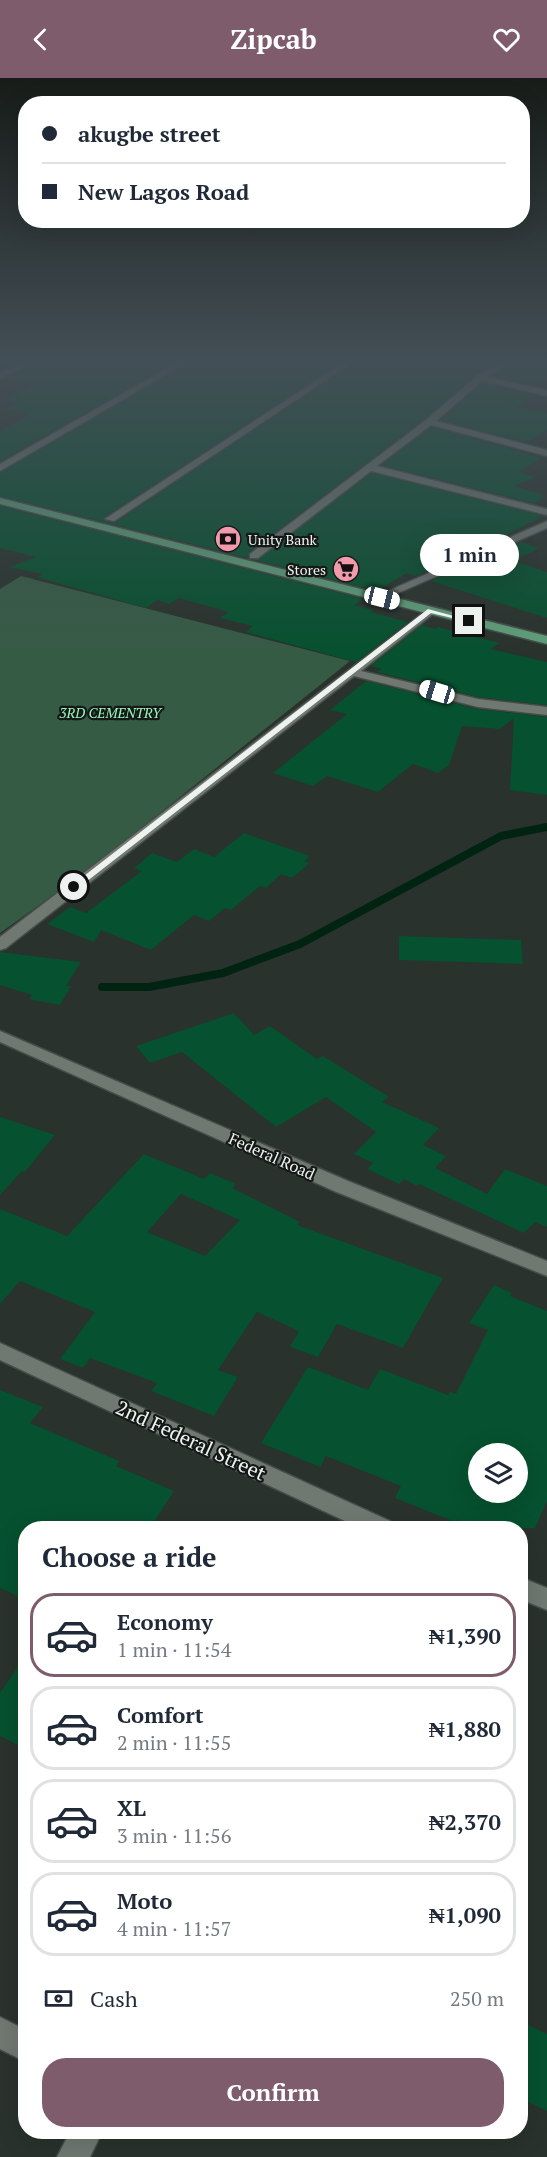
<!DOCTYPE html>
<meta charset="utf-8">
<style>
:root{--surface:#fff;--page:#f2f2f3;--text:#1f2937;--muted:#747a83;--line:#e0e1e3;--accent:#7e5c6c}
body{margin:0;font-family:"PT Serif",serif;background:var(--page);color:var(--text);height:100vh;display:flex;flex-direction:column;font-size:22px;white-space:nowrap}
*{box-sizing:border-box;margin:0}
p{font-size:20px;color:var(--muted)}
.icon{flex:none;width:33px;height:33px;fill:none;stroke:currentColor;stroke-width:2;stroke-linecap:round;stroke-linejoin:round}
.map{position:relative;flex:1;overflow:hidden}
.sheet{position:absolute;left:18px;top:1443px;width:510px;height:618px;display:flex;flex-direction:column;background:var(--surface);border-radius:24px;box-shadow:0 6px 24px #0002}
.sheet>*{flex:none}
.hud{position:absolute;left:18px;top:18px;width:512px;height:132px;border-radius:24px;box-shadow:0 6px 24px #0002;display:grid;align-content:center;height:132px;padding:0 24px;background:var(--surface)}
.controls{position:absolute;left:468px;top:1365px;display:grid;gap:12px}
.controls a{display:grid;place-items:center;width:60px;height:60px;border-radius:50%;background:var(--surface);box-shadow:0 6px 24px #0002;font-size:30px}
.end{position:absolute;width:27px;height:27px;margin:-14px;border:8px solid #edf2ef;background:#111;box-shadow:0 0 0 3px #111}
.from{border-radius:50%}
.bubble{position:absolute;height:42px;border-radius:21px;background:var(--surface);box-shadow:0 6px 24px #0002;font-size:20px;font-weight:800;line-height:42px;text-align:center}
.car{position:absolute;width:18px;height:36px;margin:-18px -9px;border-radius:8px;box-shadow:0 0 4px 2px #0007;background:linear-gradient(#fff 24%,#345 0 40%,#fff 0 76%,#345 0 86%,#fff 0)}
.hud b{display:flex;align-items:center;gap:21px;height:57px;font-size:22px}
.hud b+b{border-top:2px solid var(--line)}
.hud i{width:15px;height:15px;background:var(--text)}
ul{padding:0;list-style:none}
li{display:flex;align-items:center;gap:18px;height:84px;margin:0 12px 9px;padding:0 12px;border:3px solid var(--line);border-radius:24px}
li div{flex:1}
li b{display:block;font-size:22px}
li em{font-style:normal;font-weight:800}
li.selected{border-color:var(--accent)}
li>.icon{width:54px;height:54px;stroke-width:1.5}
h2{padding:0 24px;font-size:27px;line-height:72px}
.pay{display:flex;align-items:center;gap:15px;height:66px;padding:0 24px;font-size:22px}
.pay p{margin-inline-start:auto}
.button{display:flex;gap:12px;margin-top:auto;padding:12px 24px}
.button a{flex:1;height:69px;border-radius:24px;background:var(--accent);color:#fff;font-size:24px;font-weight:800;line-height:69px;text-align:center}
header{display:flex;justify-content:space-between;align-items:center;height:78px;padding:0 24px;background:var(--accent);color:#fff;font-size:27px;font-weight:800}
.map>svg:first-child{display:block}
.green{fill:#365b45}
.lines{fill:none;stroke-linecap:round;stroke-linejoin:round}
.stream{stroke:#012412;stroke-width:8}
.building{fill:#06512f;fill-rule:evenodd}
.minor-casing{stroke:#464d49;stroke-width:3}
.major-casing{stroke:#464d49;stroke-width:3}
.minor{fill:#6f7972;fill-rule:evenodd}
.major{fill:#5f9f7a;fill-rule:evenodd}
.route{fill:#edf2ef}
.labels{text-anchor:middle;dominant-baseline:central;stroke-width:4.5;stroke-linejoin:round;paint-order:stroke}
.far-poi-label{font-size:14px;fill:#edf2ef;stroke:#141816;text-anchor:start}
.far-park-label{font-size:14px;font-style:italic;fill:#98f6bd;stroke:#141816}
.street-label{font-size:16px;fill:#edf2ef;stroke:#141816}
.near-street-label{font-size:20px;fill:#edf2ef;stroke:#141816}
</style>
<header><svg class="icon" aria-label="back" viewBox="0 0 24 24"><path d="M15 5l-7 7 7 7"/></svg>Zipcab<svg class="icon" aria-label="heart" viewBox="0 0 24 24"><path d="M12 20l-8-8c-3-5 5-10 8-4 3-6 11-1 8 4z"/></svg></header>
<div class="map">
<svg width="547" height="2079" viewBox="0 0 547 2079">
<rect width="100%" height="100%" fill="#29322c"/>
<path class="green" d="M21 498 350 583 91 790 0 855V511Z"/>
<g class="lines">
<path class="stream" d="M102 909H149L223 895 300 866 501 758 547 749"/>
</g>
<path class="building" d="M32 285H172L0 383V353L31 336 5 331 19 325 4 322 37 305 6 300Z
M188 285H339L104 439 105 443 115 445 354 285H494L476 296 425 340 249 474 248 480 0 418V395Z
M510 285H547V299L534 307 493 298Z
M483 305 536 318 516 329 547 335V353L527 364 441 342Z
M431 349 542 380 518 394 535 399 514 408 546 418 534 425 382 387Z
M372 395 543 438 504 458 506 459 416 498 407 495 377 513 256 482Z
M0 428 363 521 354 527 373 532 370 534 408 544 356 584 246 554 253 548 220 540 229 534 179 520 169 526 158 522 146 530 37 499 43 496 9 489 36 479 0 470Z
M521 464 539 470 514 483 547 494V540L431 503Z
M422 547 435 551 438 549 500 565 490 571 547 584V627L478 619 377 594 382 591 371 588Z
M366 603 477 631 547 639V717L510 712 514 640 500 651 462 648 449 687 438 695 413 686 378 714 327 698 313 708 273 695 347 636 330 632Z
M244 755 310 778 304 783 310 785 292 800 281 796 266 810 260 808 231 832 225 830 209 843 194 837 151 872 101 852 94 864 47 846 70 829 86 835 142 793 134 790 152 775 177 784 194 771 214 779Z
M399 858 521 862 523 886 399 882Z
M0 874 81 884 66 908H71L60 927 29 921 32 917 0 907Z
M234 935 254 957 270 948 317 981 323 978 389 1019 382 1024 439 1050 423 1067 446 1078 435 1090 487 1116 505 1091 547 1108V1149L535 1144 524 1155 419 1106 417 1108 404 1101 399 1106 367 1091 373 1085 354 1076 376 1054 326 1019 276 1049 182 974 150 985 136 968Z
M0 1039 55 1057 25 1094 22 1093 0 1117Z
M144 1076 204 1101 210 1095 236 1106 232 1110 300 1144 297 1147 443 1200 403 1270 337 1246 318 1279 290 1269 299 1253 257 1234 218 1292 238 1299 214 1338 151 1313 157 1305 90 1280 83 1290 60 1281 95 1234 20 1203 0 1226V1131L67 1158ZM181 1116 240 1142 205 1178 147 1154Z
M494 1207 512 1215 510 1218 547 1233V1423L535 1450H478L456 1442 455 1444 395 1420 401 1408 326 1378 320 1389 261 1365 308 1289 368 1312 380 1291 448 1317 450 1314 456 1316 488 1252 469 1245ZM478 1376H518V1414H478Z
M0 1312 43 1329 30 1345 119 1383 116 1388 174 1413 150 1450H26V1522L0 1510Z
M26 1577V1671L0 1658V1615Z
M520 1943 547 1956V2033L520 2020Z"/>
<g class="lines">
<g class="minor-casing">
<path id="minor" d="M20 285H30L0 301V295Z
M176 285H186L0 393V386Z
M343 285H352L114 443 105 441Z
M498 285H508L487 299 547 312V318L482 303 436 343 547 372V378L431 347 377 388 547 431V437L371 393 258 480H250V476L426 342 477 298Z
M547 443V450L398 515 394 516 388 513Z
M430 530 436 533 434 535 361 593 478 621 547 629V637L478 629 354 598 6 870 0 872V859Z
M0 953 348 1103 547 1183V1198L334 1113 0 964Z
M0 1265 390 1443 394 1450H360L0 1282Z
M520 1499 547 1510V1532L520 1521Z
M0 1939 26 1952V1984L0 1971Z
M70 2054H102L90 2079H57Z"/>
</g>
<g class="major-casing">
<path id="major" d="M0 420 547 558V566L0 426Z"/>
</g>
<use href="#minor" class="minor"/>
<use href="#major" class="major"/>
</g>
<linearGradient id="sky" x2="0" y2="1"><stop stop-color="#171c18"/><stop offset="0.49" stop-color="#434f56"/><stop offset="1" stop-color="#434f56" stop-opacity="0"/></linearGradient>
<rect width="547" height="576" fill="url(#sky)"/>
<path class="route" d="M428 531 472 543 469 544 431 535 77 811H71V808Z"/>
<defs>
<g id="bank-disc" transform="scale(1.35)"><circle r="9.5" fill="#f29aac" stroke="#141816"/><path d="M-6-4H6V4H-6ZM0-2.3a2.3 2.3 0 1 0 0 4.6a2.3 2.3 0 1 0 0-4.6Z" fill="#111"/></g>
<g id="supermarket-disc" transform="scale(1.35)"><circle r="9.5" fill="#f29aac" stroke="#141816"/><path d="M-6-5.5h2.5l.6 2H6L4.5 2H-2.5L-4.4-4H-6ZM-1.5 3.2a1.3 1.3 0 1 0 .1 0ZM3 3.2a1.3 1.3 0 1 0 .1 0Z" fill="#111"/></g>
</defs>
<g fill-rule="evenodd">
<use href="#bank-disc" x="228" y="461"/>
<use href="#supermarket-disc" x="346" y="491"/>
</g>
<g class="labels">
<g class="far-poi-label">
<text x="248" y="461">Unity Bank</text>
<text x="326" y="491" text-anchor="end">Stores</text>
</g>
<g class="far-park-label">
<text x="110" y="634">3RD CEMENTRY</text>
</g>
<g class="street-label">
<text transform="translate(272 1078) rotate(24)">Federal Road</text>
</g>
<g class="near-street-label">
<text transform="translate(191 1362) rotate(25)">2nd Federal Street</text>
</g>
</g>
</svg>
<div class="controls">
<a><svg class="icon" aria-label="layers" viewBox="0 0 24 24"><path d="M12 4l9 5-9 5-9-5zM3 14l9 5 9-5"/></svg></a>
</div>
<i class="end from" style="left:74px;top:809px"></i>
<i class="end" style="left:469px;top:543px"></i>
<div class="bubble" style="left:420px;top:456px;width:99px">1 min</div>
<i class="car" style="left:382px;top:520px;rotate:104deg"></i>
<i class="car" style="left:437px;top:614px;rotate:287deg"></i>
<div class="hud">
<b><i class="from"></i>akugbe street</b>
<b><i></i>New Lagos Road</b>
</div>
<section class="sheet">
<h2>Choose a ride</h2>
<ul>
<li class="selected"><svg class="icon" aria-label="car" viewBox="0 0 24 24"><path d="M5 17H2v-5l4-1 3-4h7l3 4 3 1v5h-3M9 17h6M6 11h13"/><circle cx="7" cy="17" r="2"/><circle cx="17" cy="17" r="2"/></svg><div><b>Economy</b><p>1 min · 11:54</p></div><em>₦1,390</em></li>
<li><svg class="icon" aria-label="car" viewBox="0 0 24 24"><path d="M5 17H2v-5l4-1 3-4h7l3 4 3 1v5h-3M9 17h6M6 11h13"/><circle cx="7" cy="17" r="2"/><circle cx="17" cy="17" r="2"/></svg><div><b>Comfort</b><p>2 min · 11:55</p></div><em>₦1,880</em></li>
<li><svg class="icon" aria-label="car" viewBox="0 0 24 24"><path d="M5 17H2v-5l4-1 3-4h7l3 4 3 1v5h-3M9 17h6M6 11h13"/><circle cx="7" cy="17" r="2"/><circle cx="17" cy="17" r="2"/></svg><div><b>XL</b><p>3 min · 11:56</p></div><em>₦2,370</em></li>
<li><svg class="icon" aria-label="car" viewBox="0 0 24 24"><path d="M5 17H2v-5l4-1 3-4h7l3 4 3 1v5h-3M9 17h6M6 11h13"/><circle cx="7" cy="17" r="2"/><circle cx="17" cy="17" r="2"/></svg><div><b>Moto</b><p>4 min · 11:57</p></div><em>₦1,090</em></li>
</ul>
<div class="pay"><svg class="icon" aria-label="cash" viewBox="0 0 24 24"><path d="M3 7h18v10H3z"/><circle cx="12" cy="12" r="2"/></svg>Cash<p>250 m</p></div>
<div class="button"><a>Confirm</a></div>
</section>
</div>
